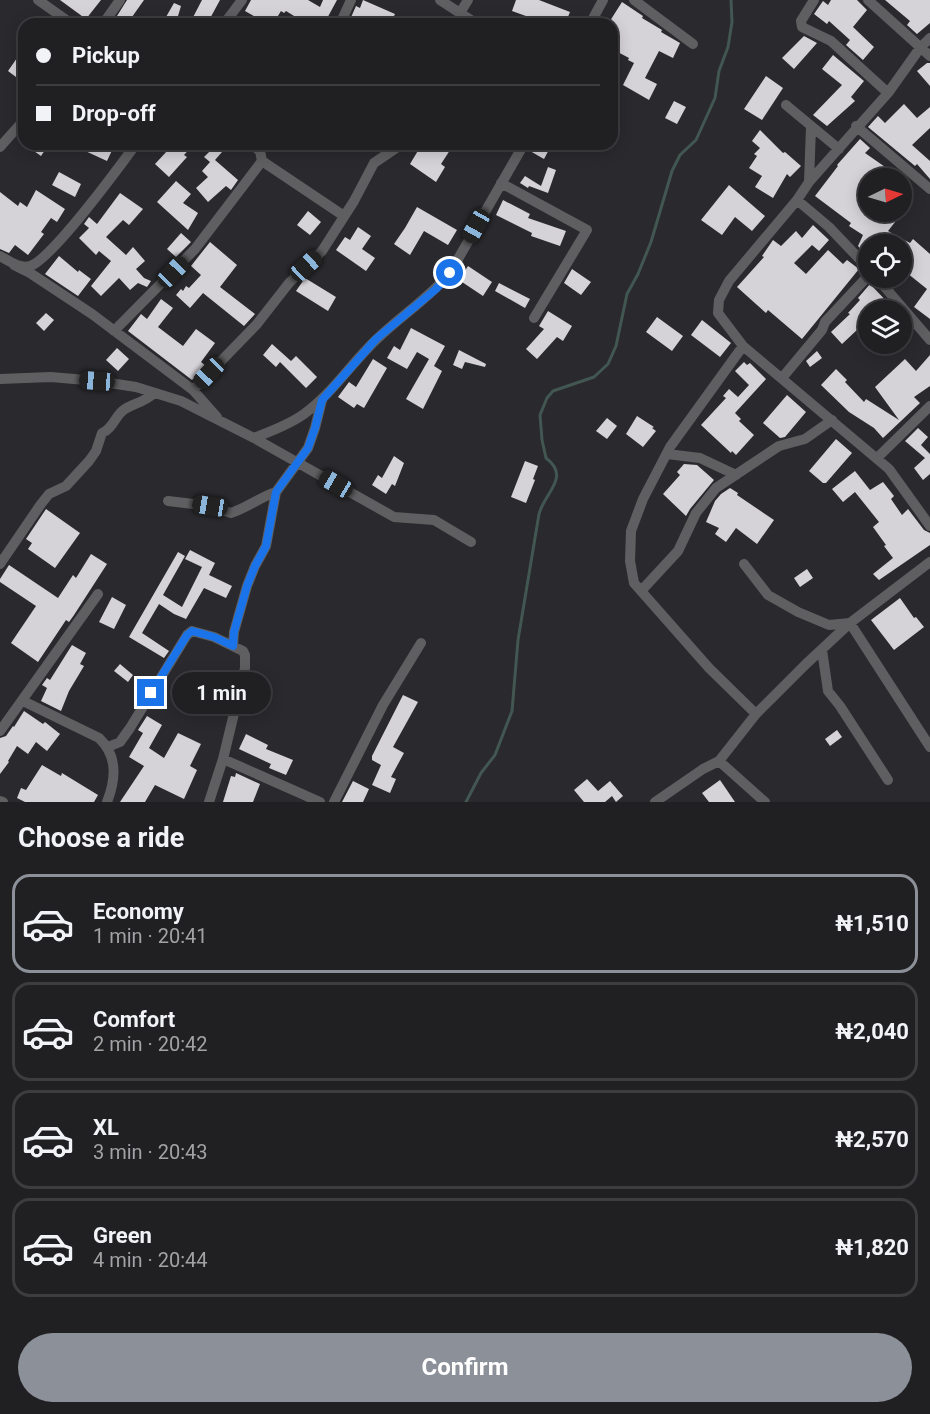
<!DOCTYPE html>
<meta charset="utf-8">
<style>
:root{--surface:#201f22;--page:#2d2c2f;--text:#f1f3f6;--muted:#a2a2a5;--line:#3d3d40;--accent:#8c9099}
body{margin:0;font-family:Roboto,sans-serif;background:var(--page);color:var(--text);height:100vh;display:flex;flex-direction:column;font-size:22px;white-space:nowrap}
*{box-sizing:border-box;margin:0}
p{font-size:20px;color:var(--muted)}
.icon{flex:none;width:33px;height:33px;fill:none;stroke:currentColor;stroke-width:2;stroke-linecap:round;stroke-linejoin:round}
.map{position:relative;height:802px;overflow:hidden}
.details{display:flex;flex-direction:column;background:var(--surface);flex:1}
.details>*{flex:none}
.guide{position:absolute;left:18px;top:18px;width:600px;height:132px;border-radius:18px;box-shadow:0 3px 15px #0003,0 0 0 2px var(--line);display:grid;align-content:center;height:132px;padding:0 18px;background:var(--surface)}
.needle{width:39px;rotate:85deg}
.controls{position:absolute;left:858px;top:168px;display:grid;gap:12px}
.controls a{display:grid;place-items:center;width:54px;height:54px;border-radius:50%;background:var(--surface);box-shadow:0 3px 15px #0003,0 0 0 2px var(--line);font-size:30px}
.end{position:absolute;width:27px;height:27px;margin:-14px;border:8px solid #1a73e8;background:#fff;box-shadow:0 0 0 3px #fff}
.from{border-radius:50%}
.bubble{position:absolute;height:42px;border-radius:21px;background:var(--surface);box-shadow:0 3px 15px #0003,0 0 0 2px var(--line);font-size:20px;font-weight:700;line-height:42px;text-align:center}
.car{position:absolute;width:18px;height:36px;margin:-18px -9px;border-radius:8px;box-shadow:0 0 4px 2px #0007;background:linear-gradient(#222 24%,#8ab4d8 0 40%,#222 0 76%,#8ab4d8 0 86%,#222 0)}
.guide b{display:flex;align-items:center;gap:21px;height:57px;font-size:22px}
.guide b+b{border-top:2px solid var(--line)}
.guide i{width:15px;height:15px;background:var(--text)}
ul{padding:0;list-style:none}
li{display:flex;align-items:center;gap:18px;height:99px;margin:0 12px 9px;padding:0 6px;border:3px solid var(--line);border-radius:18px}
li div{flex:1}
li b{display:block;font-size:22px}
li em{font-style:normal;font-weight:700}
li.active{border-color:var(--accent)}
li>.icon{width:54px;height:54px;stroke-width:1.5}
h2{padding:0 18px;font-size:27px;line-height:72px}
.cta{display:flex;gap:12px;margin-top:auto;padding:12px 18px}
.cta a{flex:1;height:69px;border-radius:36px;background:var(--accent);color:#fff;font-size:24px;font-weight:700;line-height:69px;text-align:center}
.map>svg:first-child{display:block}
.lines{fill:none;stroke-linecap:round;stroke-linejoin:round}
.stream{stroke:#425751;stroke-width:3}
.building{fill:#d5d3d8}
.minor{stroke:#5f5f61;stroke-width:10}
.route{stroke:#1a73e8;stroke-width:8}
</style>
<div class="map">
<svg width="930" height="802" viewBox="0 0 930 802">
<rect width="100%" height="100%" fill="#2a292d"/>
<g class="lines">
<path class="stream" d="M466 802 481 773 495 755 512 711 518 640 539 514C545 492 571 477 546 458L542 440 540 415 547 398 553 391 594 377 608 364 616 346 627 294 638 274 651 242 672 171 680 155 696 140 715 98 719 71 728 47 732 22 731 0"/>
</g>
<path class="building" d="M60 0H101L86 19Z
M127 0H144L127 24H112Z
M202 0H220L207 24H162L174 3 181 6 178 16 190 23Z
M251 0H308L320 7 323 0H337L324 24H307L286 11 284 13 281 11 273 24H268L245 11Z
M363 0 395 14 390 24H348L356 6 360 8Z
M516 0H539L570 12 565 24H548L512 11Z
M831 0H857L867 10 853 27 874 47 863 60 846 45 850 40 829 21 827 24 814 14 823 1 828 5Z
M885 0H930V23L917 34 907 25 910 21Z
M622 2 643 16 642 18 662 30 661 32 680 43 673 58 659 51 645 78 657 84 649 100 623 85 634 63 628 60 629 58 612 49V39L617 29 612 26V24H608Z
M804 36 817 43 794 69 782 58Z
M24 48V83L8 71Z
M833 55 864 81 851 97 855 101 827 126 813 115 842 85 822 69Z
M927 63H930V86L917 71Z
M766 76 783 88 762 120 744 109Z
M674 101 686 107 677 124 665 118Z
M904 104 917 118 930 107V128L912 145 930 161V179L917 164 915 166 868 127 878 116 885 123Z
M760 130 783 153 785 152 801 166 790 177 787 174 773 198 755 187 762 176 749 168 757 156 754 154 760 148 752 141Z
M860 139 870 148 865 153 901 178H868V190L860 202 868 207V212H875L880 215 883 212H903L888 231 910 243 913 239 930 254V319L914 307 927 289 902 269V244H868V250L866 255 858 246 863 235 849 226 851 223 815 196 838 166 837 165Z
M24 144H49L41 156Z
M70 144H115L107 161Z
M161 144H194L184 155 187 157 169 177 155 164 168 150Z
M203 144H229L215 160 238 180 231 190 226 186 208 202 196 188 208 177 202 171 210 162 204 157 210 151Z
M422 144H454L441 164 445 167 436 182 410 164Z
M534 144H552L544 159 530 151Z
M548 167 556 170 548 193 529 186 528 188 520 183 525 176 541 186Z
M59 172 81 184 75 197 52 185Z
M176 181 191 194 183 203 198 213 188 230 157 202Z
M729 185 765 216 752 231 735 217 722 235 701 220Z
M36 190 65 209 57 222 51 218 41 232 44 234 28 255 15 245 9 253 0 249V192L18 206 20 202 27 207Z
M120 193 143 209 129 225 123 220 106 237 126 255 133 247 145 261 136 269 144 278 151 281 147 287 138 283 130 290 119 278 101 296 91 286 111 261 99 251 96 255 79 238 89 228 84 224 89 217 97 224Z
M503 200 530 214 528 218 566 231 560 246 531 236 532 233 496 215Z
M417 207 457 230 448 245 424 231 410 255 394 244 405 228Z
M308 211 321 222 310 235 297 225Z
M813 225 829 240 819 251 812 245 794 263 806 274 828 250 843 264 847 260 859 269 802 339 768 310 766 313 737 287 764 257 762 256 773 240 781 246 796 231 802 238Z
M358 227 371 236 362 249 375 258 366 271 336 250 345 237 350 240Z
M181 233 191 242 176 257 167 249Z
M210 242 237 265 220 287 255 314 244 326 203 293 190 308 176 295 181 289 183 291 186 286 189 288 201 275 191 266Z
M59 256 78 272 79 270 91 279 78 296 45 274Z
M468 266 492 282 483 296 459 280Z
M572 269 591 282 581 295 564 283Z
M305 278 336 297 328 311 296 291Z
M499 283 530 299 525 308 495 291Z
M870 284 895 310H868V339L857 330 842 344 831 332 850 314 848 313 860 300 858 298Z
M161 299 173 308 158 327 183 346 196 329 215 343 201 362 206 366 192 380 128 331 141 314 147 319Z
M548 311 572 326 563 341 557 337 537 359 526 349 544 329 539 326Z
M46 313 54 320 44 331 36 323Z
M657 317 683 336 672 351 646 332Z
M702 320 731 343 720 357 691 335Z
M411 328 445 346 434 366 442 371 423 409 406 399 429 359 417 352 407 369 387 358 394 346 400 350Z
M272 344 291 361 296 356 317 377 306 388 280 362 276 367 263 355Z
M117 348 129 359 118 371 106 360Z
M459 350 486 364 485 367 465 362 462 369 453 365Z
M817 351 822 358 810 367 806 361Z
M930 355V386L914 397 920 403 883 438 874 428 849 412 821 385 836 369 847 380 845 382 864 402 866 399 899 420 875 387 905 359 916 371Z
M373 359 387 368 364 408 357 404 354 408 338 397 349 382 356 387Z
M744 362 747 365 750 363 766 379 735 413 741 419 739 421 754 435 736 455 732 451 731 453 701 425 726 398 723 396 729 389 738 397 749 385 735 371Z
M787 395 806 412 785 437 780 438 763 423Z
M637 416 654 427 652 428 656 431 643 447 626 434Z
M607 418 617 426 607 439 596 431Z
M918 428 928 437 921 445 930 454V474L923 480 914 468 925 458 905 441Z
M836 439 852 453 826 483H823L809 471Z
M394 456 404 463 395 486 392 484 386 494 372 485 378 475 382 478Z
M525 461 538 466 533 479 535 480 526 503 511 497Z
M684 464 697 465 714 480 690 509 686 516 663 494 680 475 677 472Z
M855 471 870 490 883 482 894 496 891 499 902 515 908 509 924 530 930 533V545L879 580 873 574 893 558 884 546 886 545 873 527 879 522 855 492 843 502 832 489Z
M730 488 738 493 737 495 774 520 757 544 736 528 726 542 715 534 719 528 706 522 715 501 721 494Z
M46 509 80 533 55 568 28 549 32 543 26 539Z
M190 550 215 563 209 575 232 586 226 598 204 588 186 619 174 614 159 604 142 633 169 651 164 658 129 637 178 552 185 556 163 595 182 607 202 567 185 559Z
M91 554 107 564 74 615 69 622 66 620 38 662 11 643 36 606 0 582V579L9 565 58 598 73 575 76 578Z
M807 569 813 578 800 587 794 578Z
M112 597 126 605 114 629 99 622Z
M900 598 914 618 916 617 924 627 894 650 871 620Z
M72 645 86 653 80 664 84 666 69 691 61 711 41 701 47 688 42 685 47 678 50 680Z
M120 664 133 675 128 682 114 671Z
M403 695 418 702 393 747 404 753 391 777 396 779 390 793 372 785 381 765 372 760V756Z
M24 711 43 724 45 722 60 734 47 751 36 742 28 754 17 746 8 761 9 762 0 774V738L6 736 13 726 14 727Z
M147 716 162 725 149 748 164 758 178 733 201 744 190 766 197 770 184 799 155 785 145 802H120L144 766 129 757 143 733 138 730Z
M837 730 842 737 830 746 825 739Z
M246 734 268 745 266 749 293 760 286 775 269 768 271 764 239 749Z
M42 765 61 776 62 773 98 795 94 802H25L17 798 21 788 26 790Z
M236 773 260 784 253 802H223L231 776 235 777Z
M587 779 598 791 610 781 623 796 616 802 612 796 605 802H584L574 790Z
M720 780 735 802H709L702 793Z
M353 781 369 789 363 802H342Z"/>
<g class="lines">
<path class="minor" d="M38 0 72 24
M440 0 477 24
M634 0 693 44
M814 0 801 21 802 27 831 41 888 93
M868 0 930 56
M460 13 468 0
M103 24 120 0
M224 24 242 0
M340 24 351 0
M590 24 603 0
M930 38 920 48 888 93 809 182 797 200 729 281 719 300 718 313 743 346 889 469 930 526
M786 105 839 149
M856 126 930 189
M0 147 24 120
M262 161 344 216
M809 182 811 127
M501 183 587 230 534 318
M797 200 829 227 868 268
M0 256C9 261 20 269 30 266 51 260 120 166 136 144
M14 265 30 273 92 314 193 390 217 417
M877 278 930 340
M114 331 195 249 262 161 260 151 251 144
M743 346 670 447 643 499 631 531 630 561 634 583 709 668 756 714
M782 378 822 330 825 322 868 276
M0 379 51 377 97 381 136 387 181 401 254 438 394 517 434 520 471 542
M193 390 257 324 289 283 322 251 354 201 374 163 402 144
M254 438C271 431 289 425 304 414 333 393 352 362 378 338 402 315 429 298 450 273L524 144
M667 454 700 458 736 475
M877 458 930 406
M168 501 210 506 231 513C247 508 260 497 276 492
M0 564 41 504 49 494 66 486 89 461 96 451 102 433C114 428 115 415 125 409 135 403 145 402 154 393
M744 564 768 595 798 612 829 625 850 623 930 747
M641 591 678 551 696 513 716 488 779 446 805 439 832 420
M233 646 234 632 247 586 255 566 266 546 276 492 308 448 315 428 322 400
M822 650 828 691 840 706 888 780
M23 701 99 738C118 756 116 779 107 802
M0 731 98 594
M108 747 120 742 130 728 187 635 192 631 214 637 243 651 245 655V668L223 759 209 802
M223 759 320 802
M719 761 765 802
M0 801 3 802
M334 802 383 705 421 643
M655 802 703 769 719 761 756 714 806 664 850 623 930 562"/>
</g>
<g class="lines">
<path class="route" d="M151 693 187 635 192 631 214 637 233 646 234 632 247 586 255 566 266 546 276 492 308 448 315 428 322 400 376 339 436 289 450 273"/>
</g>
</svg>
<div class="controls">
<a><svg class="needle" viewBox="-14 -14 28 28"><path d="M0-13l5 13h-10z" fill="#e53935"/><path d="M0 13l5-13h-10z" fill="#a2a2a5"/></svg></a>
<a><svg class="icon" aria-label="locate" viewBox="0 0 24 24"><circle cx="12" cy="12" r="6"/><path d="M12 2v4M12 18v4M2 12h4M18 12h4"/></svg></a>
<a><svg class="icon" aria-label="layers" viewBox="0 0 24 24"><path d="M12 4l9 5-9 5-9-5zM3 14l9 5 9-5"/></svg></a>
</div>
<i class="end from" style="left:450px;top:273px"></i>
<i class="end" style="left:151px;top:693px"></i>
<div class="bubble" style="left:172px;top:672px;width:99px">1 min</div>
<i class="car" style="left:476px;top:226px;rotate:209deg"></i>
<i class="car" style="left:306px;top:266px;rotate:47deg"></i>
<i class="car" style="left:173px;top:272px;rotate:44deg"></i>
<i class="car" style="left:209px;top:373px;rotate:224deg"></i>
<i class="car" style="left:97px;top:381px;rotate:274deg"></i>
<i class="car" style="left:336px;top:484px;rotate:300deg"></i>
<i class="car" style="left:210px;top:506px;rotate:279deg"></i>
<div class="guide">
<b><i class="from"></i>Pickup</b>
<b><i></i>Drop-off</b>
</div>
</div>
<section class="details">
<h2>Choose a ride</h2>
<ul>
<li class="active"><svg class="icon" aria-label="car" viewBox="0 0 24 24"><path d="M5 17H2v-5l4-1 3-4h7l3 4 3 1v5h-3M9 17h6M6 11h13"/><circle cx="7" cy="17" r="2"/><circle cx="17" cy="17" r="2"/></svg><div><b>Economy</b><p>1 min · 20:41</p></div><em>₦1,510</em></li>
<li><svg class="icon" aria-label="car" viewBox="0 0 24 24"><path d="M5 17H2v-5l4-1 3-4h7l3 4 3 1v5h-3M9 17h6M6 11h13"/><circle cx="7" cy="17" r="2"/><circle cx="17" cy="17" r="2"/></svg><div><b>Comfort</b><p>2 min · 20:42</p></div><em>₦2,040</em></li>
<li><svg class="icon" aria-label="car" viewBox="0 0 24 24"><path d="M5 17H2v-5l4-1 3-4h7l3 4 3 1v5h-3M9 17h6M6 11h13"/><circle cx="7" cy="17" r="2"/><circle cx="17" cy="17" r="2"/></svg><div><b>XL</b><p>3 min · 20:43</p></div><em>₦2,570</em></li>
<li><svg class="icon" aria-label="car" viewBox="0 0 24 24"><path d="M5 17H2v-5l4-1 3-4h7l3 4 3 1v5h-3M9 17h6M6 11h13"/><circle cx="7" cy="17" r="2"/><circle cx="17" cy="17" r="2"/></svg><div><b>Green</b><p>4 min · 20:44</p></div><em>₦1,820</em></li>
</ul>
<div class="cta"><a>Confirm</a></div>
</section>
